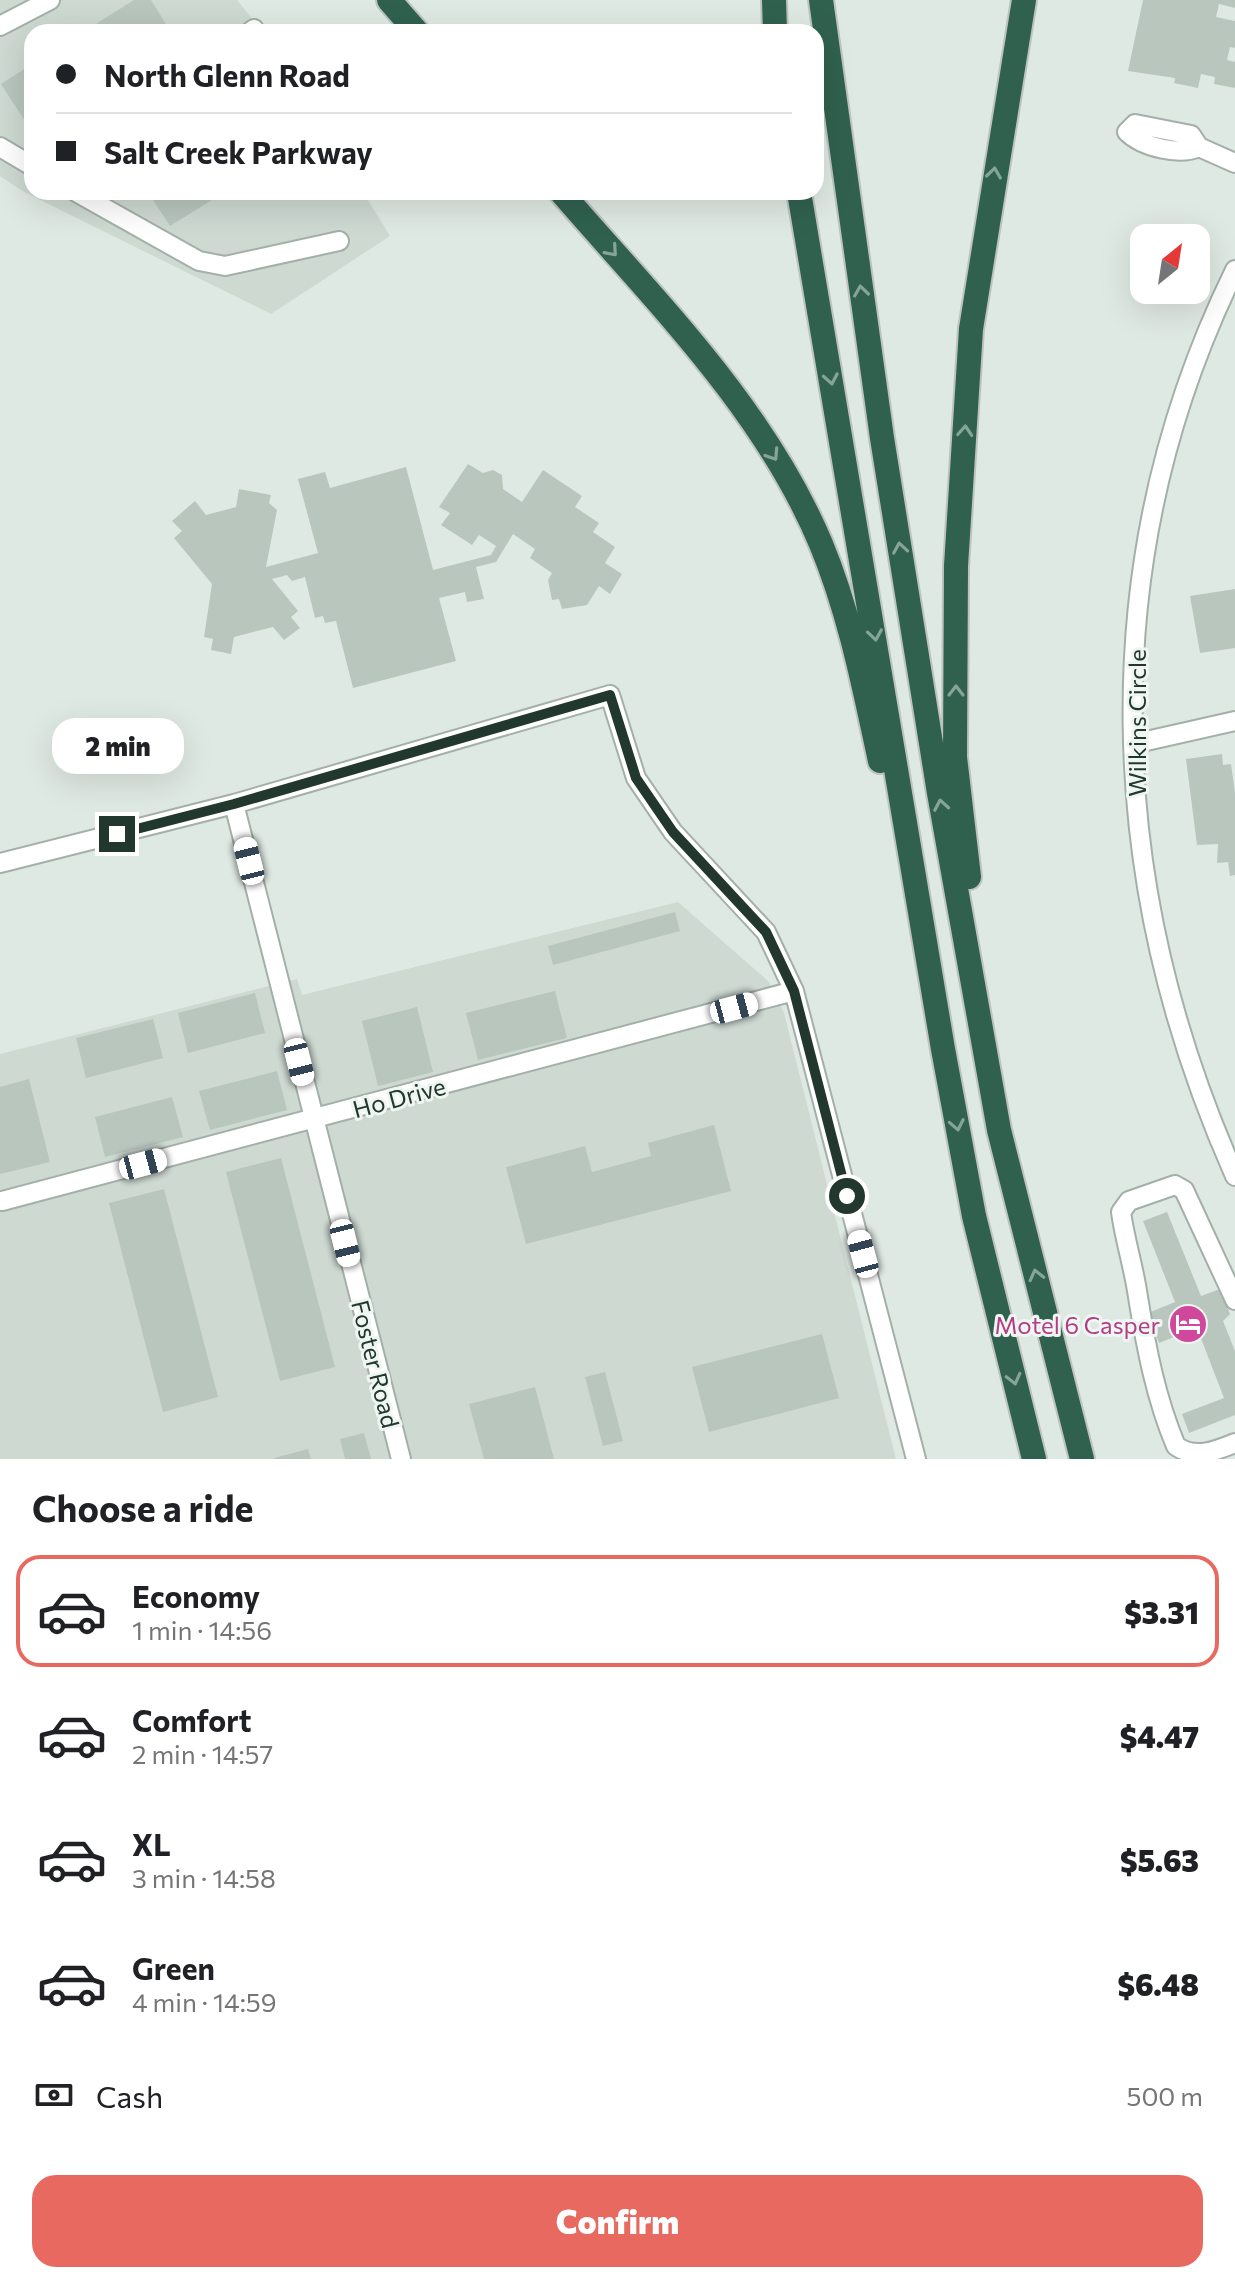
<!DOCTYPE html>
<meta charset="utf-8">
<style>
:root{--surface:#fff;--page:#f2f2f2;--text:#202124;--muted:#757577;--line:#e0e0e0;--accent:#e76960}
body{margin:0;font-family:Commissioner,sans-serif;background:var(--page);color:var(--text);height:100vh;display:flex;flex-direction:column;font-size:30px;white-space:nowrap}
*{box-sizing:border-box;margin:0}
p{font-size:26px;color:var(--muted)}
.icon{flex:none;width:44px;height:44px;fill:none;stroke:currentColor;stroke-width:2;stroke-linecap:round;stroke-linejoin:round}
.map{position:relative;height:1459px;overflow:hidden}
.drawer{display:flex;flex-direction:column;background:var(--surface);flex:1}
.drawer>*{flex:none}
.top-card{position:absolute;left:24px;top:24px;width:800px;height:176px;border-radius:24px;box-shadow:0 8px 32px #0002;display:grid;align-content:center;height:176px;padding:0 32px;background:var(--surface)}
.needle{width:52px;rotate:30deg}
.fabs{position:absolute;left:1130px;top:224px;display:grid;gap:16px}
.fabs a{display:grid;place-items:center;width:80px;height:80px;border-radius:16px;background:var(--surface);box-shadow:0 8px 32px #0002;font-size:40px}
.end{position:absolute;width:36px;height:36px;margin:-18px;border:10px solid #22382e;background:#fff;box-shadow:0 0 0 4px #fff}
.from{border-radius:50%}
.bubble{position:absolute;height:56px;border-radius:24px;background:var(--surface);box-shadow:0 8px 32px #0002;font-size:26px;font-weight:800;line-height:56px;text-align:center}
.car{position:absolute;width:24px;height:48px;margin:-24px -12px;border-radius:10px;box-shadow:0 0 6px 2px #0007;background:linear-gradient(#fff 24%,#345 0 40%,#fff 0 76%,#345 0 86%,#fff 0)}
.top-card b{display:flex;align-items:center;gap:28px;height:76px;font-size:30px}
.top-card b+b{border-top:2px solid var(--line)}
.top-card i{width:20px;height:20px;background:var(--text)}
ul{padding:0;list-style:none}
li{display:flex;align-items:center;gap:24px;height:112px;margin:0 16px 12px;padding:0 16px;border:4px solid transparent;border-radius:24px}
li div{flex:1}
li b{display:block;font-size:30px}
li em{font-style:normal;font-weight:800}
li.on{border-color:var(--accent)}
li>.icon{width:72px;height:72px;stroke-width:1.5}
h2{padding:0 32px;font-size:36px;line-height:96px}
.pay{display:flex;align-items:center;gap:20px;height:88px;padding:0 32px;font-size:30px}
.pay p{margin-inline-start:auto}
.primary-button{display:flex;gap:16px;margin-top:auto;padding:16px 32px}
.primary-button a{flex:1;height:92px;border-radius:24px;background:var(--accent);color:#fff;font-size:32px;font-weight:800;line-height:92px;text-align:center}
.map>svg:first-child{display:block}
.built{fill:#ced9d2}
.building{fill:#b8c6be}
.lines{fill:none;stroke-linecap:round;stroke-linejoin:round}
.minor-casing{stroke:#a3b0a9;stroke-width:22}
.highway-casing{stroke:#bdc3c0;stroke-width:28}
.minor{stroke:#fff;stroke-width:18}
.highway{stroke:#30614f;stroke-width:24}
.oneway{stroke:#86a498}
.route{stroke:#22382e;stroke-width:10}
.labels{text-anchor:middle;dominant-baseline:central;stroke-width:6;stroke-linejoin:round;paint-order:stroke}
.street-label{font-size:24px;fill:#22382e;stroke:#eff6f1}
.hotel-label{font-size:24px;fill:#b23c85;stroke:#eff6f1;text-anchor:end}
</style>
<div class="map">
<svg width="1235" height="1459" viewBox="0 0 1235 1459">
<rect width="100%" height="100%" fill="#dfe9e3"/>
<path class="built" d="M0 0H237L263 32H32V192H363L390 236 271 314 24 192 0 176Z
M678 902 769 982 784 1013 896 1459H0V1054L297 979 302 995Z"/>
<path class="building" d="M134 0H151L171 32H83Z
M1143 0H1235V8L1219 4 1216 17 1235 21V48L1230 47 1227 60 1235 62V88L1214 84 1215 77 1201 74 1198 88 1174 83 1175 78 1128 71Z
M32 64V132L1 84Z
M148 192H225L170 226Z
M468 464 483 473 493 470 502 475 503 489 522 502 543 470 582 496 575 507 599 523 593 532 615 547 605 563 622 574 610 594 599 586 587 605 562 609 559 599 552 600 548 580 552 573 530 558 535 549 513 534 496 562 476 567 484 599 467 602 465 592 439 598 456 661 353 688 336 621 325 623 323 616 315 618 305 577 292 581 287 575 272 579 298 611 291 617 300 628 284 640 273 627 234 637 231 654 211 650 213 639 204 637 212 584 174 538 182 531 172 521 195 501 206 515 236 507 239 489 271 495 269 503 277 510 266 567 318 553 298 479 325 472 330 488 406 467 433 570 491 555 496 546 479 535 472 545 441 525 450 513 439 507Z
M1235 589V648L1200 653 1190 596Z
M1222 754 1223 765 1231 764 1235 793V875L1230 876 1228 862 1217 863 1218 844 1197 845 1186 759Z
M675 912 680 931 553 965 548 946Z
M555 991 567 1038 478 1060 466 1013Z
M255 993 265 1033 188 1053 178 1013Z
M417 1007 433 1072 378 1086 362 1021Z
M153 1019 163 1058 86 1078 76 1038Z
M277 1071 287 1110 210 1130 199 1091Z
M29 1079 50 1162 0 1174V1087Z
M172 1097 183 1137 105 1157 95 1117Z
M714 1125 731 1191 526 1244 506 1167 585 1146 592 1172 651 1156 648 1143Z
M281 1158 335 1367 280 1381 226 1172Z
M164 1189 218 1397 163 1412 109 1203Z
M1167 1212 1201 1296 1220 1289 1230 1314 1223 1321 1235 1351V1415L1189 1433 1182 1414 1224 1398 1197 1328 1159 1343 1148 1313 1175 1302 1143 1221Z
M822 1334 839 1398 709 1432 692 1367Z
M605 1372 623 1441 603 1446 585 1377Z
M535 1387 554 1459H484L469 1404Z
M364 1433 371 1459H345L340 1439Z
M308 1449 311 1459H275L274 1458Z"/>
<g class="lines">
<g class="minor-casing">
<path id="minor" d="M0 26 50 0
M250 32 254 29
M0 147 32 166
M1199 147C1179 156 1142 147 1127 132L1135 124 1191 135 1199 147 1235 163
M76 192 199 261 225 266 339 241
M1235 270C1092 562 1105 884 1235 1176
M1133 744 1235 721
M234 804 401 1459
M0 863 234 804 610 695 636 778 673 832 766 932 794 991 916 1459
M2 1201 794 991
M1235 1300 1184 1190 1175 1185 1129 1201 1121 1212C1125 1241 1134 1268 1138 1297 1146 1347 1156 1399 1176 1446 1195 1459 1213 1452 1235 1443"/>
</g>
<g class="highway-casing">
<path id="highway" d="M389 0 417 32
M774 0 775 32
M821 0 882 438 939 793 999 1130 1082 1459
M561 192C655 301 764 408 821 544 850 614 864 687 880 761
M799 192 943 1049 974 1216 1034 1459
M969 877 955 757 956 566 971 329 1024 0"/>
</g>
<use href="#minor" class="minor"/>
<use href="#highway" class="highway"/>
</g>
<defs><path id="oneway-chevron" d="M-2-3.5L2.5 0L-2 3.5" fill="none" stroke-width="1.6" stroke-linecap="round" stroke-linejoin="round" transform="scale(2)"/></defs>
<g class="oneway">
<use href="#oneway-chevron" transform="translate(994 173) rotate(-82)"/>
<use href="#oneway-chevron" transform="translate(612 251) rotate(49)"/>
<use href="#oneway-chevron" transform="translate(861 291) rotate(-98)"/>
<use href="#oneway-chevron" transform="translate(831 379) rotate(80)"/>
<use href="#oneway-chevron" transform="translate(965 431) rotate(-86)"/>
<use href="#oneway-chevron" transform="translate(773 455) rotate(57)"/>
<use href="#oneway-chevron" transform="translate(900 548) rotate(-99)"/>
<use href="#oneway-chevron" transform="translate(875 635) rotate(81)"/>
<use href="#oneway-chevron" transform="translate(956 691) rotate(-90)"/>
<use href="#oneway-chevron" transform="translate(941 805) rotate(-100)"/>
<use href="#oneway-chevron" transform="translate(957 1125) rotate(79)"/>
<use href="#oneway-chevron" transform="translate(1036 1275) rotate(-104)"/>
<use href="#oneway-chevron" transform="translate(1014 1379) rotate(76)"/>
</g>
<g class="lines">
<path class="route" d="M117 834 234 804 610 695 636 778 673 832 766 932 794 991 847 1196"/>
</g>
<defs>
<g id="hotel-disc" transform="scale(2)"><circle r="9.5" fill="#d1479c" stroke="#eff6f1"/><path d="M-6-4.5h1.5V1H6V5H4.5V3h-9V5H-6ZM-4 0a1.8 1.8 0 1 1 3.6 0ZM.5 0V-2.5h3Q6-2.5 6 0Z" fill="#fff"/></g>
</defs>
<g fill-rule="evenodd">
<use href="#hotel-disc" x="1188" y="1324"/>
</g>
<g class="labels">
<g class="street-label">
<text transform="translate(1136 723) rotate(-90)">Wilkins Circle</text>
<text transform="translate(399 1097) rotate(-15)">Ho Drive</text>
<text transform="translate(376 1364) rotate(76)">Foster Road</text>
</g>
<g class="hotel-label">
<text x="1160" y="1324">Motel 6 Casper</text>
</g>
</g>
</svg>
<div class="fabs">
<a><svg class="needle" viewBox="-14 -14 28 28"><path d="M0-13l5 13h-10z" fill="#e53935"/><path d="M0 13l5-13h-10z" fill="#757577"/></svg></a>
</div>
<i class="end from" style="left:847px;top:1196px"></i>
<i class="end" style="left:117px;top:834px"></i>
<div class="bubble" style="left:52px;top:718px;width:132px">2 min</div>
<i class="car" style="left:249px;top:861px;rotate:346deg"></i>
<i class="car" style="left:734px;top:1008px;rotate:75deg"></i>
<i class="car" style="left:299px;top:1062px;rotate:166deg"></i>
<i class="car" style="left:143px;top:1164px;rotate:75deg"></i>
<i class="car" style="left:345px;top:1243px;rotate:166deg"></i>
<i class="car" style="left:863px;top:1254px;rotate:345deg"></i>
<div class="top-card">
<b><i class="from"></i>North Glenn Road</b>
<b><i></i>Salt Creek Parkway</b>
</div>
</div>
<section class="drawer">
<h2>Choose a ride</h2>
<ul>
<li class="on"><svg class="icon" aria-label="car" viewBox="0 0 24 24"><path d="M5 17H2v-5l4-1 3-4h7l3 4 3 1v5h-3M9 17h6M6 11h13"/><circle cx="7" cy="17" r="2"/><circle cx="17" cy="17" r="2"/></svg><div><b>Economy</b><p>1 min · 14:56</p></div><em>$3.31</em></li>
<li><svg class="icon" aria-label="car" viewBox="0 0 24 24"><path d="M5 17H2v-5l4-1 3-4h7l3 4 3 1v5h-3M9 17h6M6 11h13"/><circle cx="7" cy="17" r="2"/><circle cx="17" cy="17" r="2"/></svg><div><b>Comfort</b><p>2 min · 14:57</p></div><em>$4.47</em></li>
<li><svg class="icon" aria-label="car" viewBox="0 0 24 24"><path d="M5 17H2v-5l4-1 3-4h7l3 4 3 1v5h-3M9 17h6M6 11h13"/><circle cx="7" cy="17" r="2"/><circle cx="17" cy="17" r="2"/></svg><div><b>XL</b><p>3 min · 14:58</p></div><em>$5.63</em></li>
<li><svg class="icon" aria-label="car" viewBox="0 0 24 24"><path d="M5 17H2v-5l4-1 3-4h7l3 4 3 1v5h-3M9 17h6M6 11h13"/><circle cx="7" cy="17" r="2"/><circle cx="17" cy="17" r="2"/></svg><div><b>Green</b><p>4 min · 14:59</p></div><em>$6.48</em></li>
</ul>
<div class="pay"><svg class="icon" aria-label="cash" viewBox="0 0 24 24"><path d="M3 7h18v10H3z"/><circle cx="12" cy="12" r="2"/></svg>Cash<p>500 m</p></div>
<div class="primary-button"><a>Confirm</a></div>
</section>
